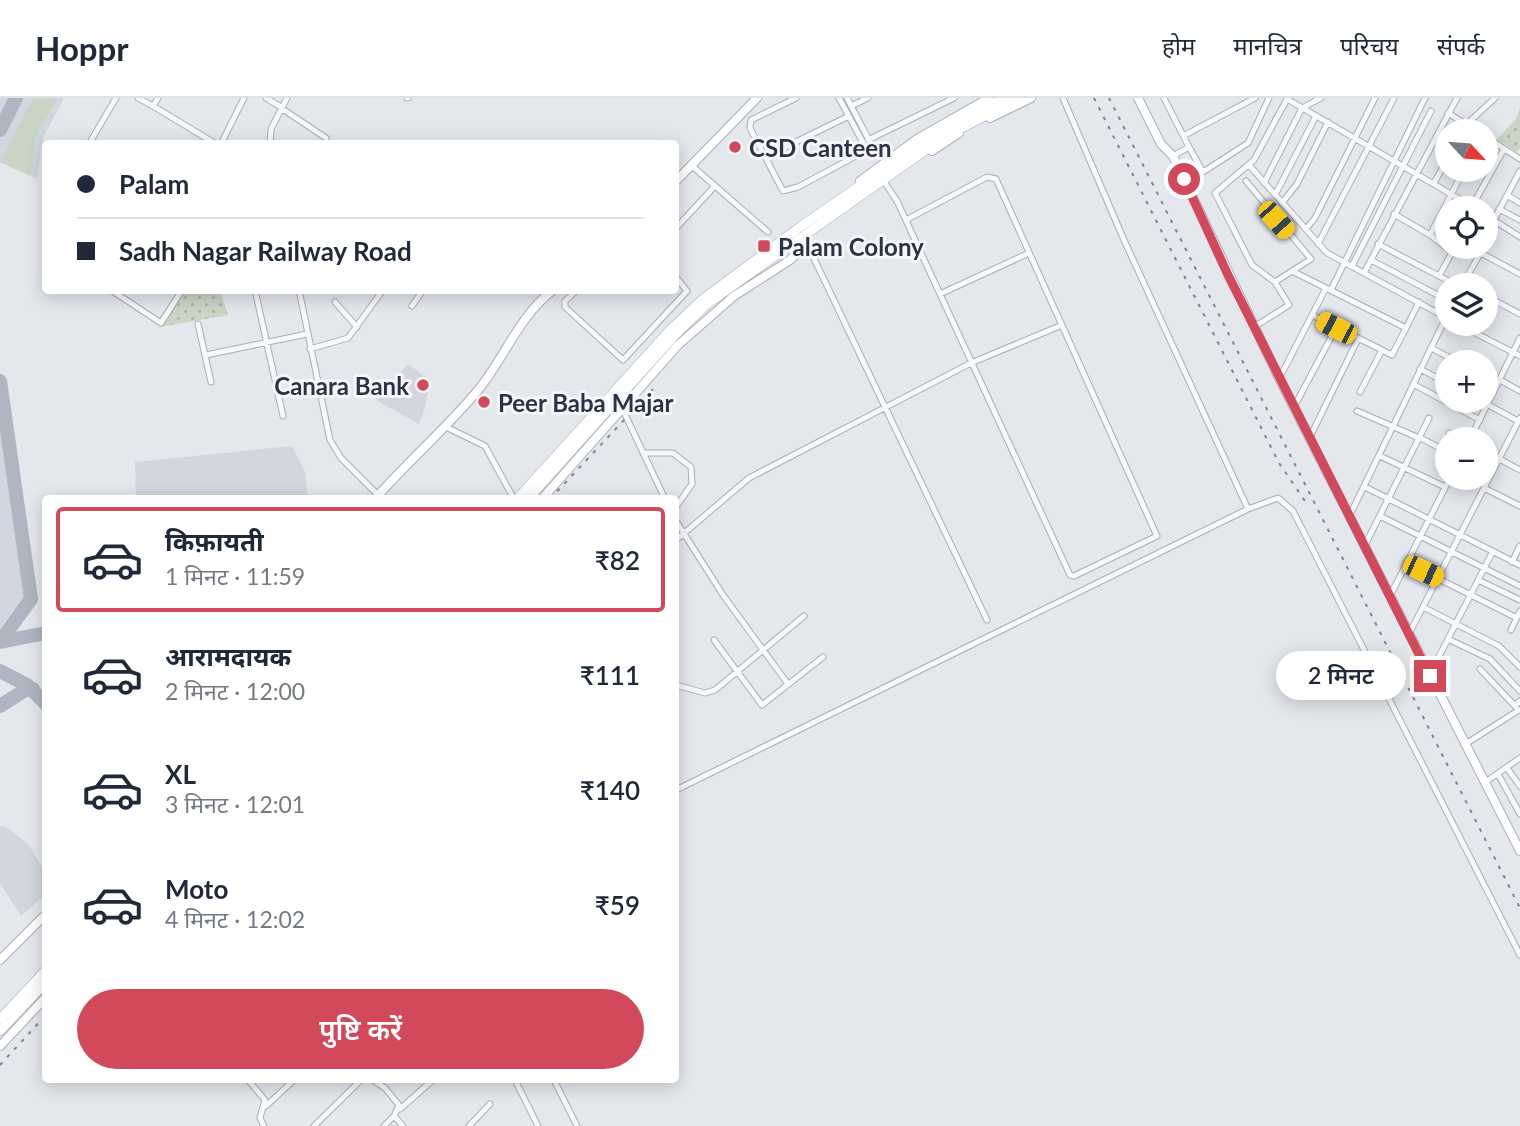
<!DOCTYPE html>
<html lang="hi">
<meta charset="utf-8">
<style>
:root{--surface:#fff;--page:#f2f2f3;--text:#1f2937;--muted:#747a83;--line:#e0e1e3;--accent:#d1495b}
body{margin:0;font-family:Lato,"Noto Sans Devanagari",sans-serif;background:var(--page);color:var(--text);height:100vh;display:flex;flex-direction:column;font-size:26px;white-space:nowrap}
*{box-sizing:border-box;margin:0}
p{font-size:23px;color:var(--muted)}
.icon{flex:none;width:38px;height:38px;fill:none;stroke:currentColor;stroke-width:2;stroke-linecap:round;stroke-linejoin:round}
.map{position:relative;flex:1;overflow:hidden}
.side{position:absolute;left:42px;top:397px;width:637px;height:588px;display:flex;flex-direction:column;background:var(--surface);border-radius:7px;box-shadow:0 4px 18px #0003}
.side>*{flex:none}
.banner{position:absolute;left:42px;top:42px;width:637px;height:154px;border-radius:7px;box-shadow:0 4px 18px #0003;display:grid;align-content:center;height:154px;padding:0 35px;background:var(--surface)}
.needle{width:46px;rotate:116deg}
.tools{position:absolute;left:1435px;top:21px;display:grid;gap:14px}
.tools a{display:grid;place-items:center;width:63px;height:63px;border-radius:50%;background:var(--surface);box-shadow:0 4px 18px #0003;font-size:35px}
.end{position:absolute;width:32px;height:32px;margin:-16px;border:9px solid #d1495b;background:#fff;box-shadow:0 0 0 4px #fff}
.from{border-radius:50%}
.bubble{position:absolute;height:49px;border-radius:24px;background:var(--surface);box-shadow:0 4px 18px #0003;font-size:23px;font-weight:600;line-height:49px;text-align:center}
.car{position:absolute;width:21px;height:42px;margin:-21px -10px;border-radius:9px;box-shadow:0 0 5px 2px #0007;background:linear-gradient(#f5c518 24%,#345 0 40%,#f5c518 0 76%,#345 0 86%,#f5c518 0)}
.banner b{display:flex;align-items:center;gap:24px;height:66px;font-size:26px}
.banner b+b{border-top:2px solid var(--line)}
.banner i{width:18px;height:18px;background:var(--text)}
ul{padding:12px 0 0;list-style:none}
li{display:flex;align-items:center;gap:21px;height:105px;margin:0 14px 10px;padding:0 21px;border:4px solid transparent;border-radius:7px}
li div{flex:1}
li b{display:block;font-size:26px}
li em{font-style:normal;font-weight:600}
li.selected{border-color:var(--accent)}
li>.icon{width:63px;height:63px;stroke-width:1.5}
.button{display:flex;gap:14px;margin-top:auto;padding:14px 35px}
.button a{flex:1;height:80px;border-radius:42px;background:var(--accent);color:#fff;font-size:28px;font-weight:600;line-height:80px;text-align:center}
header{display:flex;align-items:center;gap:42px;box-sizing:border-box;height:98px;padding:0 35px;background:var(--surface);border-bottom:2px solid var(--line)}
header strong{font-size:33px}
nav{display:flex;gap:38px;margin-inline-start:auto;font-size:24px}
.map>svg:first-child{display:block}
.built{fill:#d2d6de}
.grass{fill:#c9d6c5}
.park{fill:url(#park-dots)}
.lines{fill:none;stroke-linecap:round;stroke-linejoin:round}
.taxiway{stroke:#b0b6c1;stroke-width:14}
.street-casing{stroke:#a9aeb7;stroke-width:7}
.secondary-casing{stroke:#a9aeb7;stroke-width:10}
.primary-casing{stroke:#a3abb8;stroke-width:10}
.street{stroke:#f7f8fa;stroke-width:5}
.secondary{stroke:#fff;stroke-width:8}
.primary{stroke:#fff;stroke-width:9}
.rail{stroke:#7d8696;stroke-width:2;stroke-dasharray:3.5 7;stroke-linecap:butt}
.route{stroke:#d1495b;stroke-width:9}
.poi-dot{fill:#d1495b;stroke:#f4f6f9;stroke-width:2.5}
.labels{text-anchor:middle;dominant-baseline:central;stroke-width:6;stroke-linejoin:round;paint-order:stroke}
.poi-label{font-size:24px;font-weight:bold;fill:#2b3445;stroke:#f4f6f9;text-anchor:start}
</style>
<header>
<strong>Hoppr</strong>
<nav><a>होम</a><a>मानचित्र</a><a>परिचय</a><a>संपर्क</a></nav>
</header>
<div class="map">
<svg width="1520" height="1028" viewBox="0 0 1520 1028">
<defs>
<pattern id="park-dots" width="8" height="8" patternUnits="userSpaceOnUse" patternTransform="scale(1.75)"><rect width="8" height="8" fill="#c9d6c5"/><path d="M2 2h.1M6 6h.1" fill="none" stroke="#adb8ab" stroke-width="1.8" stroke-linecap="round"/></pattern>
</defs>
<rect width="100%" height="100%" fill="#e4e7ec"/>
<path class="built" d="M0 0H64L43 40 37 81 0 64Z
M408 266 430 282 425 310 419 326 376 302Z
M0 319 25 497 0 530Z
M292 348 305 374 308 401H136L135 364Z
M0 728H5L28 746 45 774V797L21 818 0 785Z"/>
<path class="grass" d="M33 0H57L35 41 30 78 0 64Z"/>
<path class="park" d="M1520 10V50L1517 54 1497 41 1516 21Z
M183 193H220L228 217 160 229Z"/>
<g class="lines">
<path class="taxiway" d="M0 32 16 0
M0 283 31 501 1 542
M0 544 46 535
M0 573 27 587 46 606
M0 608 25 592 33 591"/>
<g class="street-casing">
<path id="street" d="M138 0 153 8 158 0
M266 0 281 9
M407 0H408
M796 0 751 22 750 30 783 93 798 89 867 52
M839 0 866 50 870 53 872 48 847 0
M1063 0 1124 142 1248 411
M1164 0 1189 49 1173 58
M1287 1 1475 110
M153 8 216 46
M851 8 868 0
M281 10 326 40
M1448 15 1476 33
M1464 33 1468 25 1495 0
M1185 37 1255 0
M1486 39 1520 61
M868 42 954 0
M89 46 116 0
M221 46 244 0
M270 46 271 31 287 0
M1189 49 1203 74 1248 45 1269 0
M765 59 849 18
M691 67 768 134
M1249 67 1327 155 1447 220
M1246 83 1311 161 1275 184 1289 207 1254 229
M885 85 897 103 1070 477 1074 478 1157 438 996 81 987 79 906 122
M1264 85 1302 10 1321 0
M1434 85 1447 62
M1275 97 1316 18
M1507 97 1520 105
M1282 105 1297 86 1328 24
M1471 110 1504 51
M1499 111 1520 122
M46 115V122
M1394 116 1430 137 1464 72
M1486 117 1520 139
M1494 122 1520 73
M676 130 714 89
M1306 131 1315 120 1375 0
M1430 137 1452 154
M807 146 987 522
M1318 146 1394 0
M1378 146 1439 178 1455 149
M1486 146 1497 125
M1481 155 1520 176
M1371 162 1447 202
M1352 168 1431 13
M1364 175 1457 0
M1439 178 1456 187
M1275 184 1252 167 1215 95 1254 62 1287 1
M1462 187 1484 149
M1328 191 1406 230 1419 204
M111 192 161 225 182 192
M255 192 283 318
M299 192 330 342 341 360 378 397
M577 192 565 203V209L623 262 687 193 676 179
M1331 192 1425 0
M940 196 1029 155
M1486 198 1520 216
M335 204 357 229
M412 208 423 192
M1312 217 1392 257 1406 230
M1447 218 1431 250 1458 264
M198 226 211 284
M1458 226 1520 258
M310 251 348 240 383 192
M206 257 307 236
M1420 271 1447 285
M1486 279 1498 285
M1279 281 1326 190 1292 173
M1500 282 1520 293
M1413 286 1480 322
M1360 294 1382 252
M1481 303 1520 324
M1294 309 1336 230
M623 312 665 401
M1357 313 1419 340
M444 328 485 348 514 401
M1449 335 1460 341
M1310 339 1358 241
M1419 339 1447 354
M1470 341 1520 240
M1486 354 1520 372
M643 355H673L691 369 692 386 676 409
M1380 358 1445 389
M1365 389 1520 467
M1484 390 1520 408
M1350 417 1431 250
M1380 418 1520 488
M676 423 723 497 788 586
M676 442 749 380 971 265 1062 227
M1365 447 1429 320
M1512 464 1520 448
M1407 465 1517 520
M1478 482 1520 502
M1390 498 1450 380
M1423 509 1499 548 1520 569
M1511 532 1520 513
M1409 536 1520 320
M1448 541 1490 561 1520 593
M714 542 762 607 823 559
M1480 571 1515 608
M1429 578 1493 453
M676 587 705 595 715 592 804 518
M1464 647 1519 612 1515 608 1520 603
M1507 670 1520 688
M1498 676 1520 716
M1484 685 1520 660
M676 692 1248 411 1278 400 1293 413 1520 857
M248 982 265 1002 260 1020 264 1028
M373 982 385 990 399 1007 394 1018
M515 982 538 1028
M554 982 577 1028
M266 1008 294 982
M400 1011 433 982
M314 1028 361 982
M384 1028 394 1018 403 1028
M469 1028 490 1006"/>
</g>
<g class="secondary-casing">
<path id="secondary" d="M1138 0 1161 46 1173 58 1280 282 1520 753
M990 20 1031 0
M932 53 959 35
M676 83 757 0
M860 83 917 41 989 0
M375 401C408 363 447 330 479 291 505 259 519 218 553 192
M542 401 678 247 734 198 790 162 807 146
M0 862 46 816
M0 948 46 899"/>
</g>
<g class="primary-casing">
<path id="primary" d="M517 401 670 232 703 201 800 129 939 33 1005 0
M528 401 675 237 707 206 944 39 1020 0
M0 921 46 872
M0 933 46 884"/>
</g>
<use href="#street" class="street"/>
<use href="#secondary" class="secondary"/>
<use href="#primary" class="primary"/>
<path class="rail" d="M1094 0 1279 365 1305 403
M1109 0 1520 810
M550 401 656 288
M0 967 46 917"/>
</g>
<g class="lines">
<path class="route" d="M1184 81 1228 177 1430 578"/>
</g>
<g class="poi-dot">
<circle cx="735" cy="49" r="7"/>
<rect x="757" y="141" width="14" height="14" rx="3.5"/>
<circle cx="423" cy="287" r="7"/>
<circle cx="484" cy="304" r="7"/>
</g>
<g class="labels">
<g class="poi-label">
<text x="749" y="49">CSD Canteen</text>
<text x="778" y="148">Palam Colony</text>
<text x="409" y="287" text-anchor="end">Canara Bank</text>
<text x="498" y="304">Peer Baba Majar</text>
</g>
</g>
</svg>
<div class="tools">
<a><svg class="needle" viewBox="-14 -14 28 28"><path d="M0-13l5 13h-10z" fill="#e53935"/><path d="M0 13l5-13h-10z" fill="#747a83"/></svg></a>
<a><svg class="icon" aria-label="locate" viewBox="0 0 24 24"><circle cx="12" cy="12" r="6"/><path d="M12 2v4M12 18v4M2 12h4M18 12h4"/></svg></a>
<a><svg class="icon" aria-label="layers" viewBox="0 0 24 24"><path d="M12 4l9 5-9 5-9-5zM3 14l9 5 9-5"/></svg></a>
<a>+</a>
<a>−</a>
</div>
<i class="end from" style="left:1184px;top:81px"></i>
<i class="end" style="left:1430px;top:578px"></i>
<div class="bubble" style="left:1276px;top:553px;width:130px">2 मिनट</div>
<i class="car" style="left:1276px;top:122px;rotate:138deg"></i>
<i class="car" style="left:1336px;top:230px;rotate:297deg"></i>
<i class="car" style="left:1423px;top:473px;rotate:115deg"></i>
<div class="banner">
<b><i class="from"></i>Palam</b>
<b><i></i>Sadh Nagar Railway Road</b>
</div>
<section class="side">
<ul>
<li class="selected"><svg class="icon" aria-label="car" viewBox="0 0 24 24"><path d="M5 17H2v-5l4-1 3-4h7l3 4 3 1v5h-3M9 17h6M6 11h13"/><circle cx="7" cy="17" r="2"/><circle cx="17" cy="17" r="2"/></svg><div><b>किफ़ायती</b><p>1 मिनट · 11:59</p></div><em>₹82</em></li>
<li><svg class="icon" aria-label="car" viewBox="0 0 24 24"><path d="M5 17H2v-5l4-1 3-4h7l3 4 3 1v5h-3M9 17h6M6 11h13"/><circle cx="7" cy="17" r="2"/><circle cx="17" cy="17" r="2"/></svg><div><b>आरामदायक</b><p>2 मिनट · 12:00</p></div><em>₹111</em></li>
<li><svg class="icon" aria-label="car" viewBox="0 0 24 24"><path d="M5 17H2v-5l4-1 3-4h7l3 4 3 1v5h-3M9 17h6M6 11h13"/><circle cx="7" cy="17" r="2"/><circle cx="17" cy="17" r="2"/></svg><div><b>XL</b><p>3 मिनट · 12:01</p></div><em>₹140</em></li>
<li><svg class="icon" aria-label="car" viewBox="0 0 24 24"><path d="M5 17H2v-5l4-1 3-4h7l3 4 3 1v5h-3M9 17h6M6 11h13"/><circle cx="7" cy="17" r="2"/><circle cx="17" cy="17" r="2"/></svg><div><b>Moto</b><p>4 मिनट · 12:02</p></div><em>₹59</em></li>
</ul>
<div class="button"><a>पुष्टि करें</a></div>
</section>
</div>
